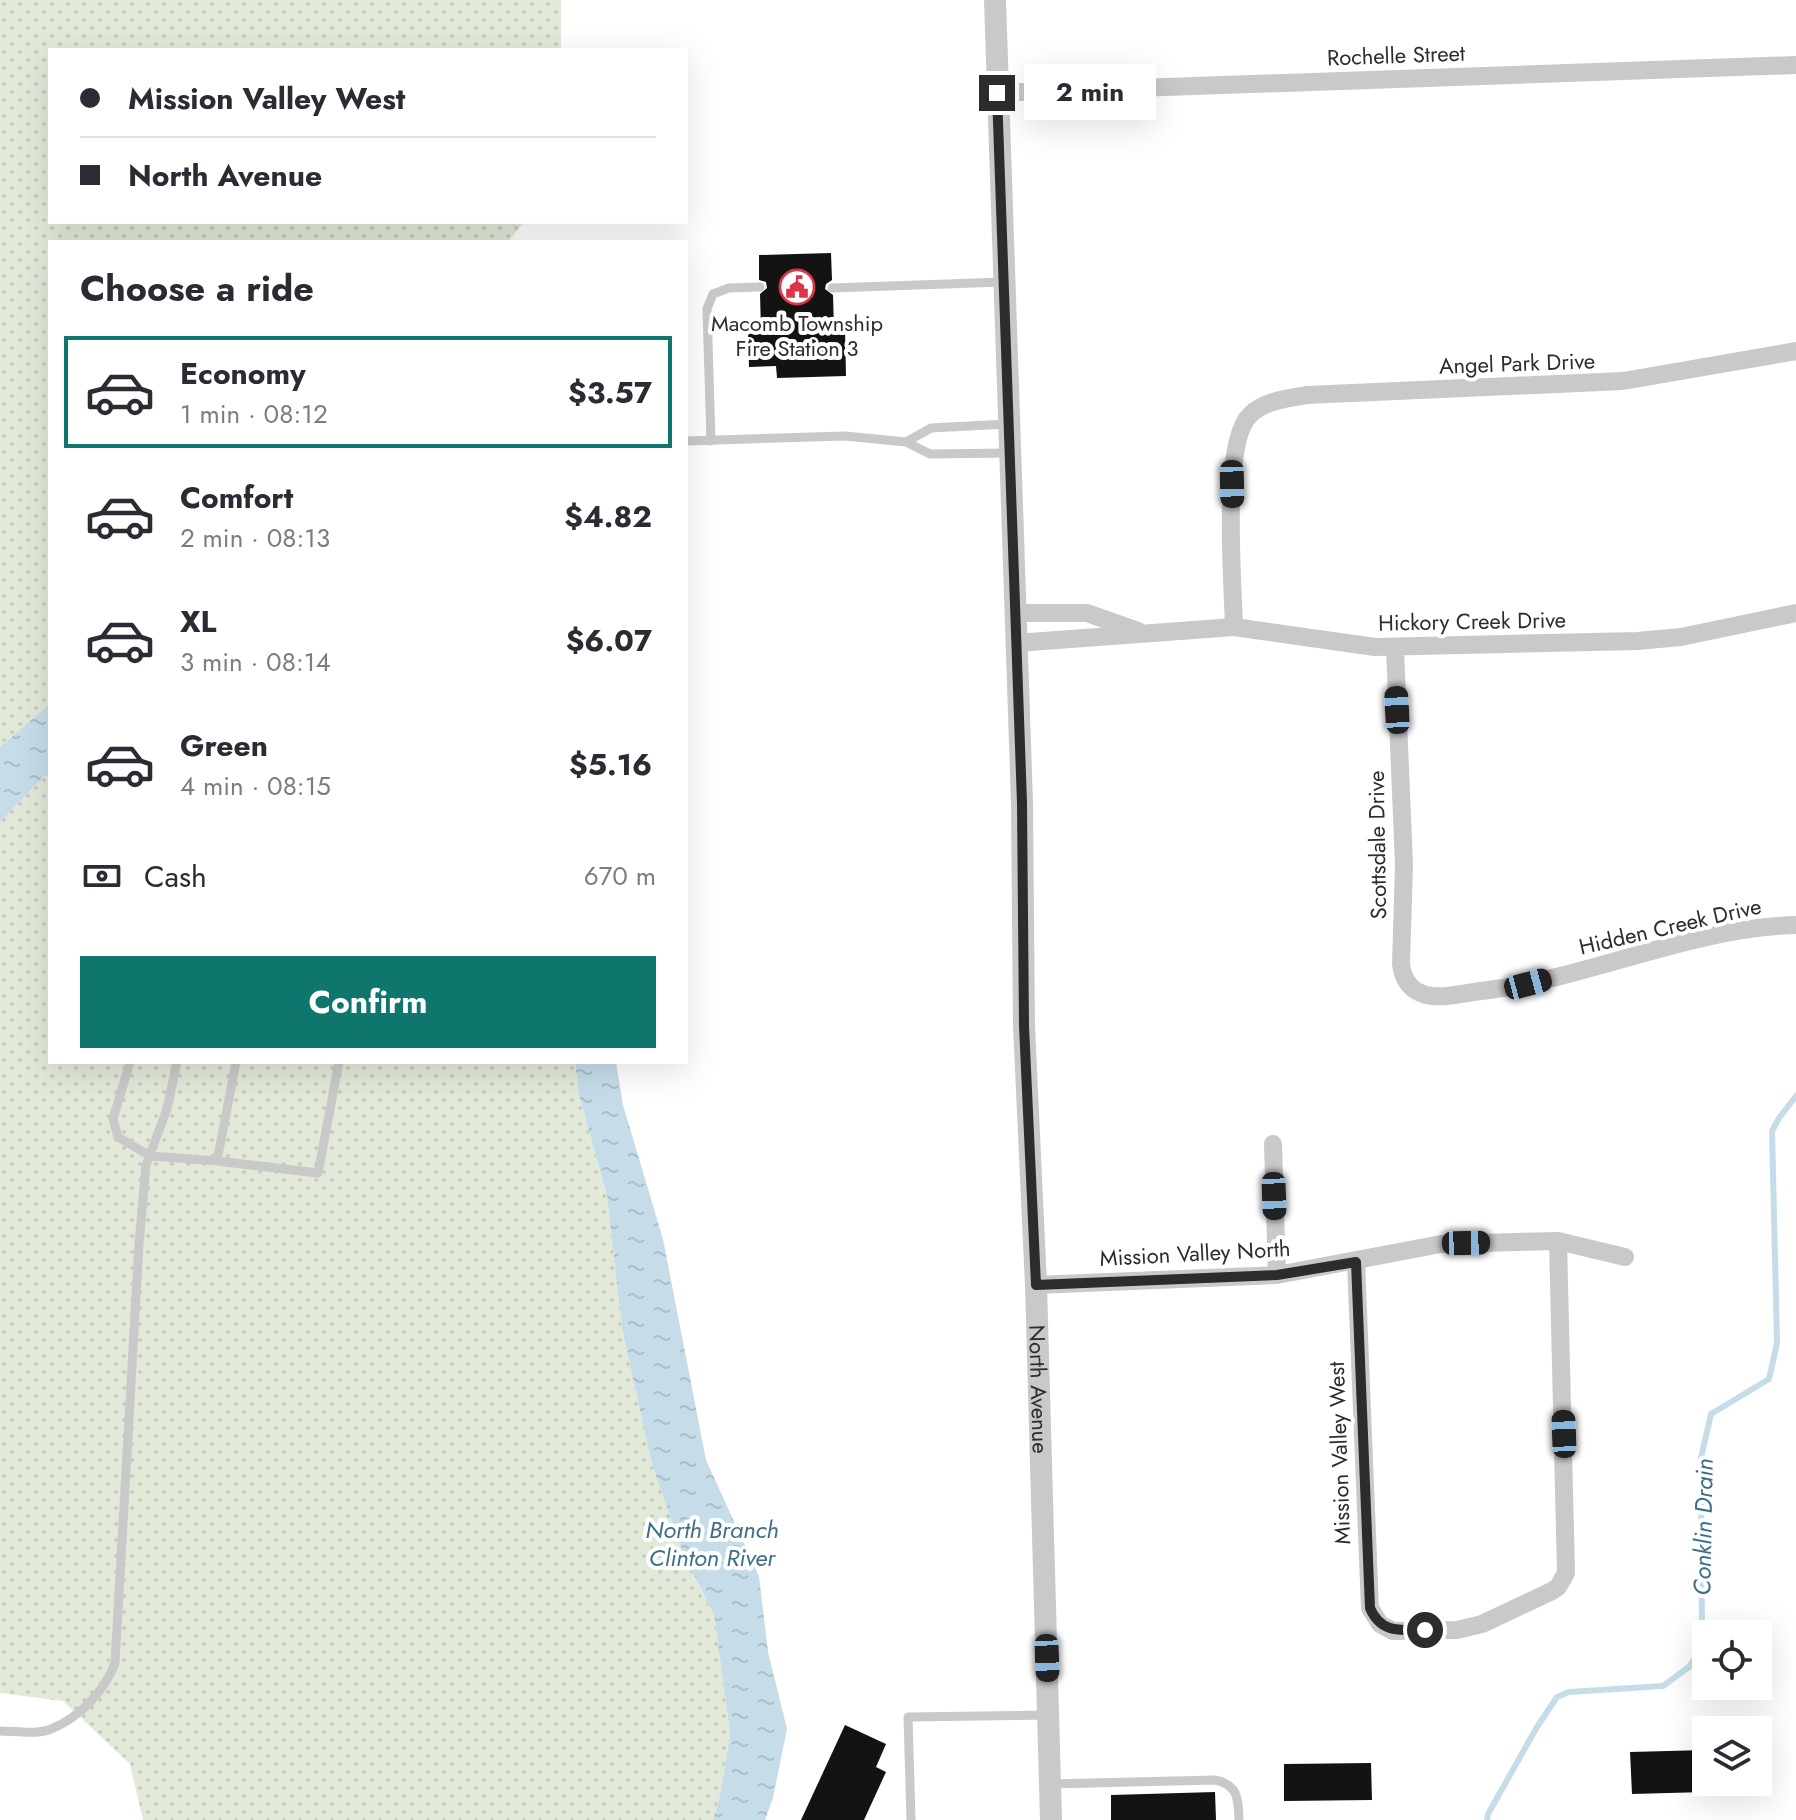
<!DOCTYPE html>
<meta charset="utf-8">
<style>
:root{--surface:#fff;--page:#f2f2f3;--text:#2b2b33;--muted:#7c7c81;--line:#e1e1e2;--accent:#0f766e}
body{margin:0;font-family:Jost,sans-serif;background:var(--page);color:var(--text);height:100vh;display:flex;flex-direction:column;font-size:30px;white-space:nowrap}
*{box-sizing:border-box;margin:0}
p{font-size:26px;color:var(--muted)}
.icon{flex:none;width:44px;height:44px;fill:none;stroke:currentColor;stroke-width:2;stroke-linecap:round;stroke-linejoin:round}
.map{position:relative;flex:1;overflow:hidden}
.side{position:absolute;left:48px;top:240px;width:640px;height:824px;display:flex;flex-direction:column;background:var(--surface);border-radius:0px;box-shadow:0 8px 32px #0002}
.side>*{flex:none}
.guide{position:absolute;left:48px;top:48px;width:640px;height:176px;border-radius:0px;box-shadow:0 8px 32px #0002;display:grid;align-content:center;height:176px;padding:0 32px;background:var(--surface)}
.controls{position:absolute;left:1692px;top:1620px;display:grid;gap:16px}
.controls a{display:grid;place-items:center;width:80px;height:80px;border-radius:0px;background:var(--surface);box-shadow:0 8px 32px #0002;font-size:40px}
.end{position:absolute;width:36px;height:36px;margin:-18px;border:10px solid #2c2c2c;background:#fff;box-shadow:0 0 0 4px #fff}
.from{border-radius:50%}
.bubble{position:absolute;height:56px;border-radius:0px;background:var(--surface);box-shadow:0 8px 32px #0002;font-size:26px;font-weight:700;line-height:56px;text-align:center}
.car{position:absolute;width:24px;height:48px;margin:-24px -12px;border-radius:10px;box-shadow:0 0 6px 2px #0007;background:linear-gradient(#222 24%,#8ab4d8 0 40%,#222 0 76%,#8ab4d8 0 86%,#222 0)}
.guide b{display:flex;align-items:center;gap:28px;height:76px;font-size:30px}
.guide b+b{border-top:2px solid var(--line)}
.guide i{width:20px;height:20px;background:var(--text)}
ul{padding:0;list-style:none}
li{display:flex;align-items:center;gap:24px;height:112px;margin:0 16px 12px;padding:0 16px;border:4px solid transparent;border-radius:0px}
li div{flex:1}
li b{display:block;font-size:30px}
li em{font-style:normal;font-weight:700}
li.active{border-color:var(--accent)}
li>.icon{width:72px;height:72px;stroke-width:1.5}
h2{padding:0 32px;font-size:36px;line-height:96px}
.pay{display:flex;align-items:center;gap:20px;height:88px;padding:0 32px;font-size:30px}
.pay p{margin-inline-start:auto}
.action{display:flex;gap:16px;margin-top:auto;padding:16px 32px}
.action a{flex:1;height:92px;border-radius:0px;background:var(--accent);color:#fff;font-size:32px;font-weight:700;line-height:92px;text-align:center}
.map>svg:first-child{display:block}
.green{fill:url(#green-dots)}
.water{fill:url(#water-ripples)}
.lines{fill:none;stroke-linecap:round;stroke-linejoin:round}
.stream{stroke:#c6dde9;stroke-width:6}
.building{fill:#131313}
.service{stroke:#c9c9c9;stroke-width:9}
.minor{stroke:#c9c9c9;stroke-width:18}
.tertiary{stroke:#c9c9c9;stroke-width:22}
.route{stroke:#2c2c2c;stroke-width:10}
.labels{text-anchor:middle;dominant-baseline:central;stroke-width:8;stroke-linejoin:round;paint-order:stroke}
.street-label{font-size:22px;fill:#2c2c2c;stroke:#fff}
.poi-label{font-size:22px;fill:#2c2c2c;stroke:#fff}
.water-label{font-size:24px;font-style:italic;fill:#3e6f89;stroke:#fff}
</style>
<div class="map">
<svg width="1796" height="1820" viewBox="0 0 1796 1820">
<defs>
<pattern id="green-dots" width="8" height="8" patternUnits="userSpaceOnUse" patternTransform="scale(2)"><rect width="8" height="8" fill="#e3e9d9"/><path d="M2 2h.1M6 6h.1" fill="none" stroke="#c3c8ba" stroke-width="1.8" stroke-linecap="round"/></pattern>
<pattern id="water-ripples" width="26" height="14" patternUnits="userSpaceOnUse" patternTransform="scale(2)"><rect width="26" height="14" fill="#c6dde9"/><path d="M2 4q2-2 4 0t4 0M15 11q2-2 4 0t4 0" fill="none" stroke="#aabec8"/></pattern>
</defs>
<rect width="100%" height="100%" fill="#fff"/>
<path class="green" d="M0 0H561V50H50V222H524L508 242H50V1062H575L579 1095 607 1196 622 1329 652 1465 683 1553 714 1615 730 1734 721 1791 713 1820H143L130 1764 63 1701 0 1693Z"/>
<path class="water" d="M50 704V774L44 776 0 822V747Z
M575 1062H616L623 1105 663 1239 706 1460 759 1576 768 1652 787 1729 773 1798 765 1820H713L721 1791 730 1734 714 1615 683 1553 652 1465 622 1329 607 1196 579 1095Z"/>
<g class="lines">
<path class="stream" d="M1487 1820 1488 1814 1537 1727 1557 1697 1569 1692 1663 1686 1689 1667 1702 1648 1701 1458 1711 1414 1769 1379 1777 1343 1772 1131 1779 1118 1796 1096"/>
</g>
<path class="building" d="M831 253 832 280 826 284 825 289 833 295 834 329H845L846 376 777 378 776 366 749 367 748 330H761L760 294 767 288 766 282 759 280V255Z
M845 1725 886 1744 876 1767 886 1772 864 1820H801Z
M1706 1750V1792L1632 1794 1630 1752Z
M1371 1763 1372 1800 1284 1801V1764Z
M1215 1792 1216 1820H1111V1795Z"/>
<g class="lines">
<path class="service" d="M832 288 1003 282
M686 441 845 436 906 442 930 454 1009 453
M711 441 707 309 713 294 729 288 760 287
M906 442 931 428 1008 424
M130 1062 113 1119 118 1137 150 1156 217 1161 236 1062
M217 1161 318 1173 339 1062
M0 1731C15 1731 37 1735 51 1729 79 1718 105 1691 115 1663L139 1244 146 1165 167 1109 177 1062
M1050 1784 1215 1780C1239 1785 1238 1799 1239 1820
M911 1820 908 1717 1046 1715"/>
<path class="minor" d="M997 93 1796 65
M1014 613H1087L1138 631
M1234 627C1233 584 1221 442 1250 415 1264 401 1288 398 1307 395L1623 381 1796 351
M1016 643 1234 627 1375 647 1637 641 1681 637 1796 613
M1395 648 1404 865 1401 964C1403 980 1411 991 1426 995 1443 999 1464 993 1481 991 1588 979 1688 928 1796 925
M1273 1144 1277 1275
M1356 1262 1370 1608 1380 1624 1393 1631 1457 1630 1482 1624 1552 1591 1558 1587 1566 1573 1558 1241
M1036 1285 1277 1275 1441 1244 1558 1241 1625 1257"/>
<path class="tertiary" id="s1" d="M995 0 1022 803 1024 1026 1036 1285 1051 1820"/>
</g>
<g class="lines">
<path class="route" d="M997 93 1022 803 1024 1026 1036 1285 1277 1275 1356 1262 1370 1608C1381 1634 1401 1630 1425 1630"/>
</g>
<defs>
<g id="civic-ring" transform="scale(1.8)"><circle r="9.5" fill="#fff" stroke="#dd3447" stroke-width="1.5"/><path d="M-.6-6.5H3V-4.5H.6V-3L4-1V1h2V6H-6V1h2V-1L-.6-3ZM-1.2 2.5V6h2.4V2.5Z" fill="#dd3447"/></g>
</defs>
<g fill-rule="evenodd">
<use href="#civic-ring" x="797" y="287"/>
</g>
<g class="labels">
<g class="street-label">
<text transform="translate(1396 55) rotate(-2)">Rochelle Street</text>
<text transform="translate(1517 363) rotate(-2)">Angel Park Drive</text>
<text transform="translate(1472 621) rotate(-1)">Hickory Creek Drive</text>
<text transform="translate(1377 845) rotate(-91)">Scottsdale Drive</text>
<text transform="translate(1670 926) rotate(-13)">Hidden Creek Drive</text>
<text transform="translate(1195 1253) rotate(-3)">Mission Valley North</text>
<text stroke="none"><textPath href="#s1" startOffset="1390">North Avenue</textPath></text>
<text transform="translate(1339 1453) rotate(-92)">Mission Valley West</text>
</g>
<g class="poi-label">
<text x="797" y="323">Macomb Township<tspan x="797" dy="25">Fire Station 3</tspan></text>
</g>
<g class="water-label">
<text transform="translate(1703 1527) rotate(-89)">Conklin Drain</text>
<text x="712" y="1529">North Branch<tspan x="712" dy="28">Clinton River</tspan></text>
</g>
</g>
</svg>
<div class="controls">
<a><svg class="icon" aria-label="locate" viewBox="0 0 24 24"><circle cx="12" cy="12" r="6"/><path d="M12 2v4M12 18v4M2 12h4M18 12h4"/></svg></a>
<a><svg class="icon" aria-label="layers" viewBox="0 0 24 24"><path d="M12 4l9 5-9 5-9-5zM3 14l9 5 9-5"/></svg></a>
</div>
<i class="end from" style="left:1425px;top:1630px"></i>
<i class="end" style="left:997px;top:93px"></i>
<div class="bubble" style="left:1024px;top:64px;width:132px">2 min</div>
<i class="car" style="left:1232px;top:484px;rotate:179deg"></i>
<i class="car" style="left:1397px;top:710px;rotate:357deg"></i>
<i class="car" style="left:1528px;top:984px;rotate:75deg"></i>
<i class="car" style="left:1274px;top:1196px;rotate:178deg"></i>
<i class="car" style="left:1466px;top:1243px;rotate:89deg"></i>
<i class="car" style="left:1564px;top:1434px;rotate:358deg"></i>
<i class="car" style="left:1047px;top:1658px;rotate:178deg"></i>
<div class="guide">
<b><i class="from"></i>Mission Valley West</b>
<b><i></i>North Avenue</b>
</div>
<section class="side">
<h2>Choose a ride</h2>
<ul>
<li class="active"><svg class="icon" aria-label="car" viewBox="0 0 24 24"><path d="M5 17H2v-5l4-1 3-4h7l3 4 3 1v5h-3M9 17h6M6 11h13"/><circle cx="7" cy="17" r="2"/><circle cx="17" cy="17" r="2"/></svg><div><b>Economy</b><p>1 min · 08:12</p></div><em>$3.57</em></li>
<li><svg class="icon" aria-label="car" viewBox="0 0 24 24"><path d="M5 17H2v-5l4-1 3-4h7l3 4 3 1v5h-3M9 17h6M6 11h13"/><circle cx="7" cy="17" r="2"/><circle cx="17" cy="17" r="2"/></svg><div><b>Comfort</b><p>2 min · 08:13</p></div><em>$4.82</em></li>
<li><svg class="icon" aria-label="car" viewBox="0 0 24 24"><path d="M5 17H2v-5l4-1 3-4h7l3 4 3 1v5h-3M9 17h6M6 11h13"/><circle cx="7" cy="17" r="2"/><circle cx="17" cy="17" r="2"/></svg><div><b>XL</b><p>3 min · 08:14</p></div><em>$6.07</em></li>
<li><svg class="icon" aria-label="car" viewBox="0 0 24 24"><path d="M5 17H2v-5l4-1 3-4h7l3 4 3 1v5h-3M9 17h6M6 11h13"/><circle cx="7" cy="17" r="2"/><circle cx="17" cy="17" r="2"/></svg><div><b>Green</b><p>4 min · 08:15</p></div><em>$5.16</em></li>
</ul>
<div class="pay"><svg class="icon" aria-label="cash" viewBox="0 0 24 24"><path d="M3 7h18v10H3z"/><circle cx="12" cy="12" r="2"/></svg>Cash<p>670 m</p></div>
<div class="action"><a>Confirm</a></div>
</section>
</div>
